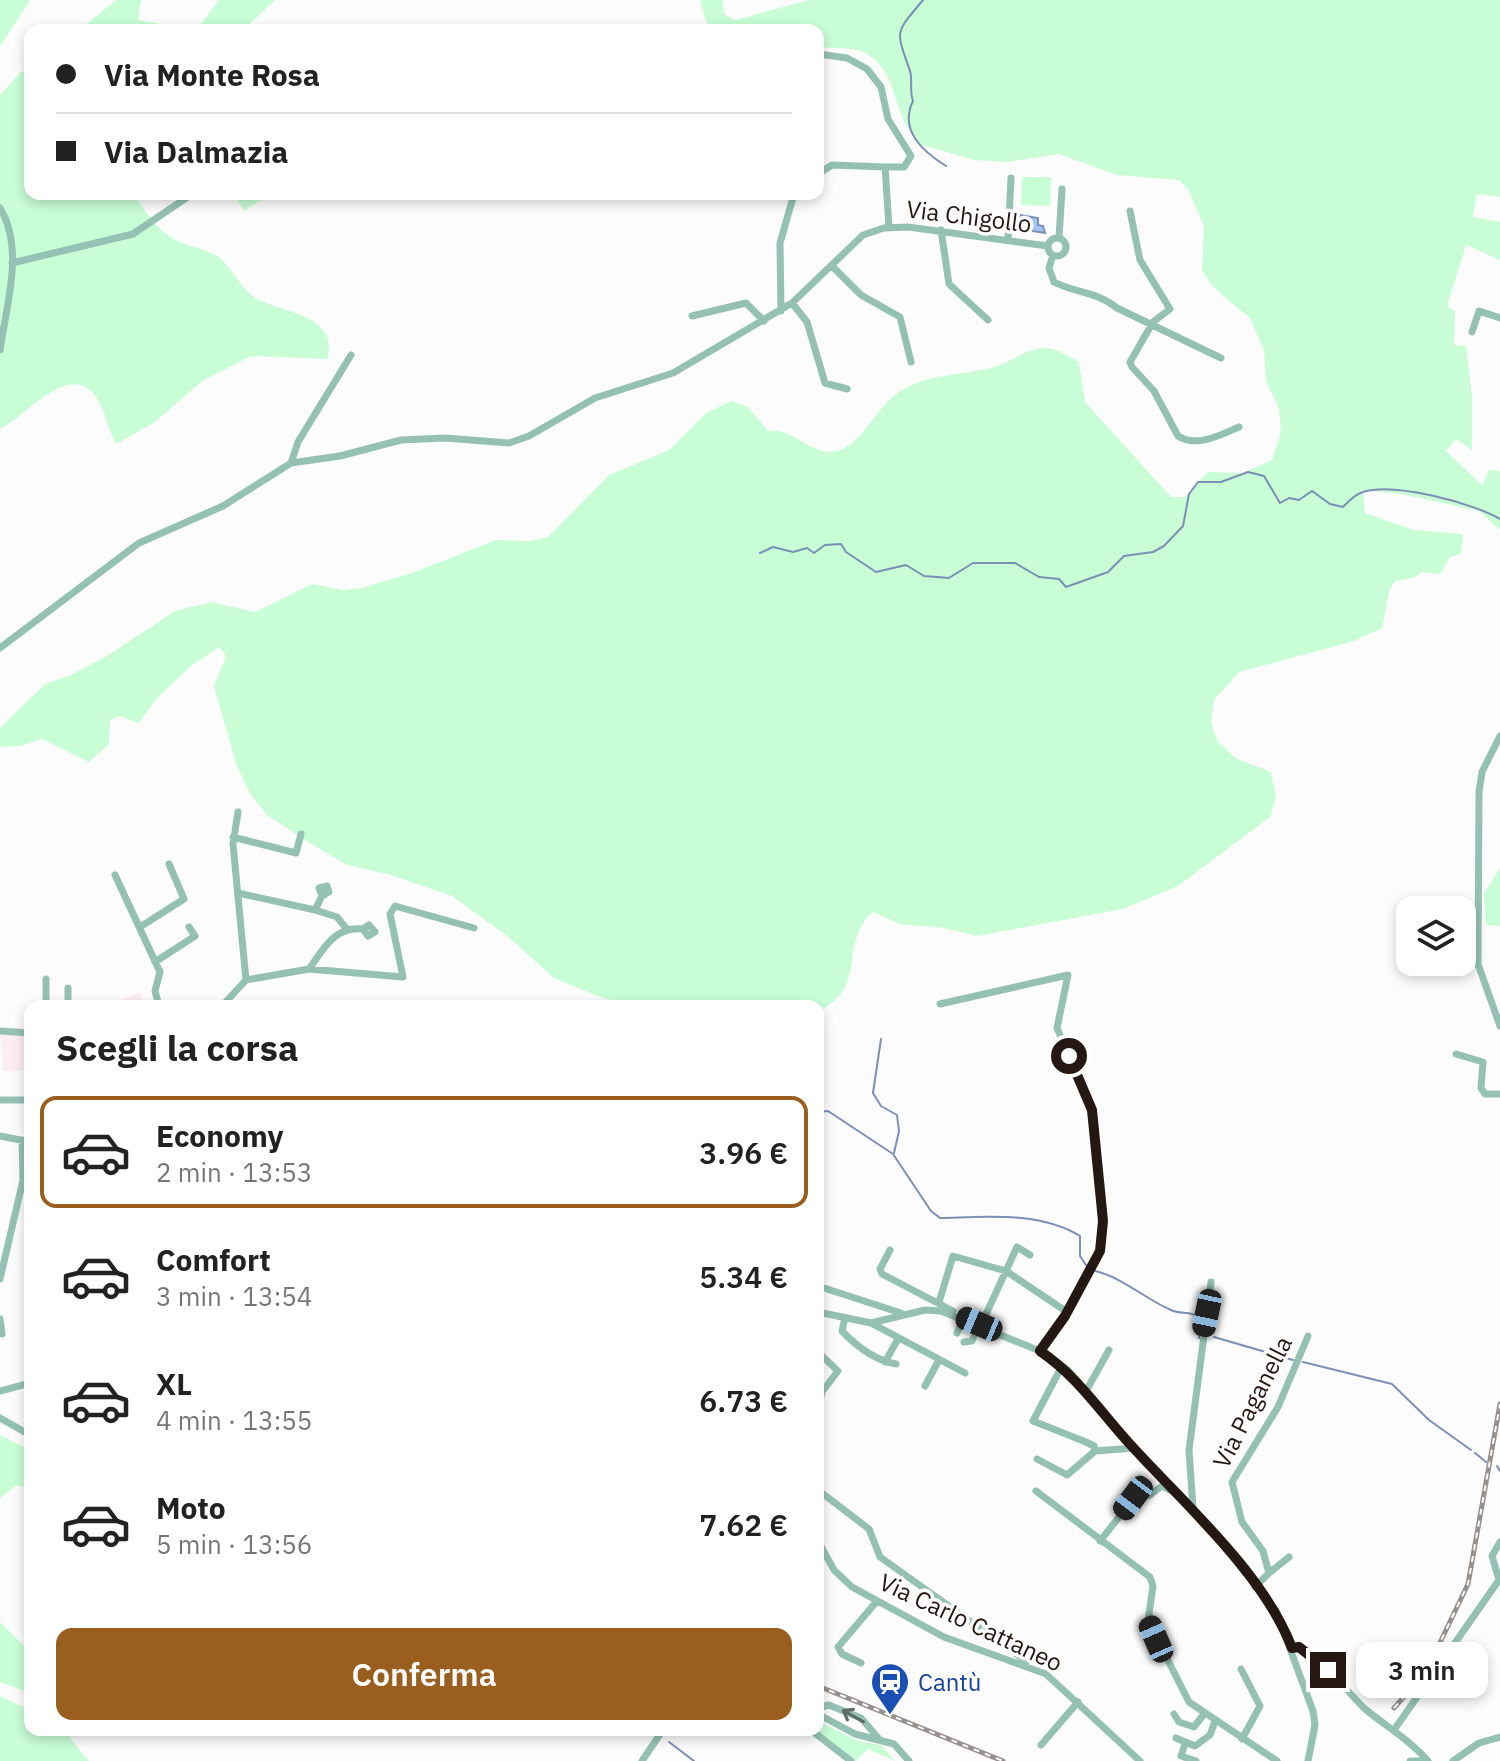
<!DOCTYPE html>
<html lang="it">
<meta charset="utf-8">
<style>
:root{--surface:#fff;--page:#f6f6f6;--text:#222;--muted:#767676;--line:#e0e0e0;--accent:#9a5f1f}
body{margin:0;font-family:"IBM Plex Sans",sans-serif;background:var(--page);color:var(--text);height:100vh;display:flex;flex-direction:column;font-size:30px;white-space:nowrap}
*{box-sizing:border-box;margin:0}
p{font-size:26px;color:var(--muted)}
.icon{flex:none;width:44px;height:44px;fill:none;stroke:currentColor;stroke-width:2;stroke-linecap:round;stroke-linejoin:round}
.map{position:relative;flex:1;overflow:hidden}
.drawer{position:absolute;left:24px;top:1000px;width:800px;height:736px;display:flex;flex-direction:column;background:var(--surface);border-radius:16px;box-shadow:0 4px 12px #0003}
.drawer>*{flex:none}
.hud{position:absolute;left:24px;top:24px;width:800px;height:176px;border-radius:16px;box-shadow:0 4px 12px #0003;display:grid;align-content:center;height:176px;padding:0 32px;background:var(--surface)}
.controls{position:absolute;left:1396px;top:896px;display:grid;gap:16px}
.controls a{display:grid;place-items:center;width:80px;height:80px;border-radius:16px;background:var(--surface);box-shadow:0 4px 12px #0003;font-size:40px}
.end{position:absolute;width:36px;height:36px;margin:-18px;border:10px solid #251813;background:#fff;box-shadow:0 0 0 4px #fff}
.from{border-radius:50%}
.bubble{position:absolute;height:56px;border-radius:16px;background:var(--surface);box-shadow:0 4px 12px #0003;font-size:26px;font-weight:600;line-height:56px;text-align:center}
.car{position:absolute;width:24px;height:48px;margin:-24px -12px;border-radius:10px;box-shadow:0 0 6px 2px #0007;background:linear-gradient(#222 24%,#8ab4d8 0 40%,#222 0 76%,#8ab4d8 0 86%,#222 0)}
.hud b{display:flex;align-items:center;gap:28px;height:76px;font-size:30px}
.hud b+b{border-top:2px solid var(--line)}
.hud i{width:20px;height:20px;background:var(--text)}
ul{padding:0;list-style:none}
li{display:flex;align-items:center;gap:24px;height:112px;margin:0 16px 12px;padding:0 16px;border:4px solid transparent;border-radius:16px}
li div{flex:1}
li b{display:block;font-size:30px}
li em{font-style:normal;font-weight:600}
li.selected{border-color:var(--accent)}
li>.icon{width:72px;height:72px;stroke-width:1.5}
h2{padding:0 32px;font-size:36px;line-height:96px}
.action{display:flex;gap:16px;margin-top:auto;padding:16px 32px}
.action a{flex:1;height:92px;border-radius:16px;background:var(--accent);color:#fff;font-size:32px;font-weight:600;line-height:92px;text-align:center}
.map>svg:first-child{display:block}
.education{fill:#fcedf3}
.green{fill:#c8fdd5}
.water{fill:#a2c2fd;stroke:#7c8fb7;stroke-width:2}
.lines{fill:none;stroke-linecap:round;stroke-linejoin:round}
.stream{stroke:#7c8fb7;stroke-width:2}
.minor{stroke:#95c1b4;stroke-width:7}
.rail-casing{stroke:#96908e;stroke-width:5}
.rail{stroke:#fcfcfc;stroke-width:2;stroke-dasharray:6;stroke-linecap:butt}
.oneway{stroke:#5d6c64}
.route{stroke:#251813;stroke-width:10}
.labels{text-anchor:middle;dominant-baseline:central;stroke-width:7;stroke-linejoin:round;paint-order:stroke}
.street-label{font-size:24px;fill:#251813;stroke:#fcfcfc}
.transit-label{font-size:24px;fill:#164399;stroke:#fcfcfc;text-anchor:start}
</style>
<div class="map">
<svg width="1500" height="1761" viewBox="0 0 1500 1761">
<rect width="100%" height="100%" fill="#fcfcfc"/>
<path class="education" d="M139 992 146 1006H109Z
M0 1032H30V1071H3Z"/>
<path class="green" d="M0 0H30L1 45 0 44Z
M116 0H141L138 20 194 30H79Z
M219 0H275L243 30H196Z
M700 0H723L724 14 735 20 809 0H1500V197L1477 194 1473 217 1500 222V260L1466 245 1447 306 1455 311 1454 345 1466 346 1472 395V450L1456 439 1446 451 1482 485 1489 470 1500 471V530L1479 511 1402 494 1363 490 1365 513 1414 530 1463 534 1461 554 1450 557 1440 574 1422 572 1413 578 1395 581 1389 591 1382 628 1354 641 1239 672 1214 700 1211 723 1218 742 1237 759 1271 772 1276 796 1270 817 1178 886 1123 909 977 936 944 928 900 924 873 912C843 938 861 972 838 997 832 1003 824 1008 818 1013V1006H633L597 996 554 978 506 935 452 896 388 874 347 865 308 842 267 815 249 792 236 764 214 686 226 656 219 647 191 666 156 699 139 723 119 716 110 720 109 744 89 762 42 739 21 746 0 747V728L45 684 71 675 107 656 175 611 211 602 255 612 312 584 343 590 361 588 412 573 496 540 530 541 548 537 609 475 669 450 706 413 732 401 748 407 768 431C795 427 811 457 837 451 862 445 877 406 899 392 928 373 962 376 994 367 1012 362 1025 349 1045 348 1056 347 1069 357 1079 362L1085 402 1171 497H1185L1208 472 1243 473 1272 460 1281 432 1279 409 1266 381 1264 350 1250 318 1213 287 1202 270 1204 226 1188 189 1179 180 1117 175 1059 154 1008 162 975 160 918 144C912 135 906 126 902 116 892 91 890 65 863 52 849 46 832 50 818 46V30L779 25 756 30H712L705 19Z
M30 70V194H133C145 209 153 225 169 236 183 247 205 247 220 258 234 270 240 289 257 299 280 312 341 315 327 359L251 356 202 381 155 422 116 444C108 429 105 411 96 397 70 359 25 417 0 429V95L21 72Z
M1022 177H1051L1050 206 1021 205Z
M233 194H270L244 211Z
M1500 868V926L1486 925 1484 893Z
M0 1435 30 1450V1488L17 1485 0 1498Z
M0 1622 30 1652V1693L0 1682Z
M0 1696 30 1710V1730H69L72 1741 89 1761H0Z
M818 1721 858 1741 881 1745 895 1761 868 1749 856 1761 816 1730Z"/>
<path class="water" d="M1020 215 1038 218V225L1043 226 1045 233 1014 228Z"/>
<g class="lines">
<path class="stream" d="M923 0C895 34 895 28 910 71 913 81 909 90 913 101 899 130 922 151 946 166
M760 553 773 547 793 552 807 548 814 553 825 545 841 544 846 552 876 572 906 565 924 576 949 578 973 563H1015L1039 577 1059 579 1066 587 1108 572 1124 556 1153 552 1164 546 1183 526 1189 494 1198 482H1221L1248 472 1264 476 1280 503 1289 498 1299 500 1312 491 1330 504 1343 507C1349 501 1355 494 1363 492 1394 482 1473 503 1500 519
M881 1039 873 1093 881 1106 897 1115 899 1131 894 1153
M818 1112 828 1111 893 1154 931 1211 940 1218C986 1217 1039 1211 1080 1236V1256L1088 1268
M1095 1271C1122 1277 1145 1299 1171 1310 1181 1315 1191 1310 1201 1319L1199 1338
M1214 1337 1293 1360
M1303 1362 1392 1384 1429 1420 1471 1450
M1475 1453 1486 1462
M1497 1466 1500 1471
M669 1742 694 1761"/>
<path class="minor" d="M818 54 847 58 867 69 881 87 888 119 911 156 904 167H885
M818 174 832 165 885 167 889 227
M0 208C25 249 6 306 0 350
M1130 211 1140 260 1170 309 1153 322 1130 362 1132 367 1154 391 1178 436C1196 448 1221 435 1239 427
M941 230 949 284 988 320
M1048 247a9 9 0 1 1 18 0a9 9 0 1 1-18 0Z
M1059 238 1062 189
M1008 240 1011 178
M1053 255 1049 268 1054 282C1075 293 1098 292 1117 308L1221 358
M12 263 133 234 192 194
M833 267 861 295 900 317 911 362
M792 303 807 322 825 383 847 389
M781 311 780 243 794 194
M692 316 746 303 764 321
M1472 332 1479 311 1500 318
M291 463 298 442 351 355
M0 648 139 543 223 506 291 463 340 456 401 440 445 438 509 443 529 436 595 398 673 373 792 303 863 235 884 228 908 227 1048 246
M1500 736 1482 772 1479 792 1478 964 1500 1026
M238 812 233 844 246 980
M233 837 296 853 301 834
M115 875 160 972 155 991 159 1006
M238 893 315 910
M322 896 319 888 327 886 329 892 322 896 315 910 337 917 346 928
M140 927 184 899 169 864
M155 962 195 936 189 927
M309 969C324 948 335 926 363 929L368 936 375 932 369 925 363 929
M940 1004 1068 975 1057 1028 1092 1110 1103 1221 1100 1251 1065 1316 1040 1351
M46 1006V979
M68 1006V988
M222 1006 246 980 309 969 403 977 390 914 395 906 474 928
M0 1031 30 1033
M1456 1054 1483 1062 1481 1088 1485 1094H1500
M0 1100H30
M0 1136 30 1142
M890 1250 880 1269 882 1274 953 1311
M0 1279 23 1180 22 1140
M818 1286 901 1313
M939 1302 953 1256 1006 1271 1067 1312
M818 1312 871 1323 925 1310 941 1311 1040 1351 1068 1370 1130 1444 1193 1508 1276 1611 1313 1711 1315 1725 1308 1761
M845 1318 842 1331C857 1347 875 1360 896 1364
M0 1319 2 1334
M871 1323 965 1373
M981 1325 1017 1247 1030 1255
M957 1333 964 1317
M818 1342 820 1354 838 1371 822 1392 818 1409
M964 1342 972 1341 979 1324
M885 1362 898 1339
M1062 1366 1033 1421 1086 1442 1094 1446 1095 1451
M925 1386 939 1360
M0 1391 30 1383
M1086 1391 1109 1350
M0 1418 30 1435
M1037 1459 1067 1475 1095 1451 1134 1448
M818 1490 869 1529 880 1557 1026 1661 1025 1666
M1036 1491 1150 1577 1153 1586 1148 1621 1189 1702 1277 1761
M1193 1508 1189 1450 1211 1282
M818 1541 834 1570 852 1587 944 1637 1046 1674 1140 1761
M1100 1541 1135 1497 1150 1495 1162 1486 1175 1493
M1269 1573 1289 1557
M1255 1587 1269 1573 1263 1551 1242 1522 1232 1482 1278 1407 1308 1336
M1292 1648C1313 1646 1348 1693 1364 1708 1385 1726 1409 1739 1428 1761
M861 1663 842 1654 838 1647 877 1601
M1241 1669 1260 1706 1242 1739
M818 1708 829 1705 861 1718 879 1739
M818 1714 855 1734 894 1744 909 1761
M1174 1714 1179 1722 1194 1727 1204 1714
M811 1730 851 1761
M1394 1730 1499 1580 1492 1556 1500 1542
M1176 1738 1195 1746 1210 1735 1215 1721
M1185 1744 1181 1756 1196 1761
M1041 1745 1078 1702
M642 1761 663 1730
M1410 1761H1421
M1453 1761 1479 1743 1500 1737"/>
<g class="rail-casing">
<path id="rail" d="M818 1686 1003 1761
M1394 1708 1426 1672 1468 1584 1500 1404"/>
</g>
<use href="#rail" class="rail"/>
</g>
<defs><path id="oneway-shaft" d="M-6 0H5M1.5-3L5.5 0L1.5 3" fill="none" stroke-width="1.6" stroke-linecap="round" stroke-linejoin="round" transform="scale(2)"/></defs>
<use class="oneway" href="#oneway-shaft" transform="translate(853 1716) rotate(-151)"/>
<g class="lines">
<path class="route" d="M1069 1056 1092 1110 1103 1221 1100 1251 1065 1316 1040 1351C1077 1376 1099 1410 1129 1443 1183 1503 1263 1572 1292 1648L1299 1647 1328 1670"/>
</g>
<defs>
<g id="station-pin" transform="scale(2)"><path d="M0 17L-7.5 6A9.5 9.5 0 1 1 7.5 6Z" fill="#1a4fb4" stroke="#fcfcfc"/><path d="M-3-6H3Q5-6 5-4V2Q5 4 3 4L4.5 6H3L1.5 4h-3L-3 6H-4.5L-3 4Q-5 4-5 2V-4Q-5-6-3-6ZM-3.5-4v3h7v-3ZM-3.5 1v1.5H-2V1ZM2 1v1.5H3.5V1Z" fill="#fff"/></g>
</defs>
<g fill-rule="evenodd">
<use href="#station-pin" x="890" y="1682"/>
</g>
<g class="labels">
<g class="street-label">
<text transform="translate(969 216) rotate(7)">Via Chigollo</text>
<text transform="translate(1252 1402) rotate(-63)">Via Paganella</text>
<text transform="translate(971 1622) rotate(25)">Via Carlo Cattaneo</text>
</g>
<g class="transit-label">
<text x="918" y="1682">Cantù</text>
</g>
</g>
</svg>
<div class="controls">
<a><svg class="icon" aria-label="layers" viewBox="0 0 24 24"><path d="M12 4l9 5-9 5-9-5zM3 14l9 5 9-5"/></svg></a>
</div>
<i class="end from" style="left:1069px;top:1056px"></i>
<i class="end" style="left:1328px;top:1670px"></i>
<div class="bubble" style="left:1356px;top:1642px;width:132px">3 min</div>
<i class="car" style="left:1207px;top:1313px;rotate:192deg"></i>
<i class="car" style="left:979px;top:1324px;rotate:293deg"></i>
<i class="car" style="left:1133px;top:1498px;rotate:217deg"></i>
<i class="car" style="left:1156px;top:1639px;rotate:336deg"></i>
<div class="hud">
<b><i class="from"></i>Via Monte Rosa</b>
<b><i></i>Via Dalmazia</b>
</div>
<section class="drawer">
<h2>Scegli la corsa</h2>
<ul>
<li class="selected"><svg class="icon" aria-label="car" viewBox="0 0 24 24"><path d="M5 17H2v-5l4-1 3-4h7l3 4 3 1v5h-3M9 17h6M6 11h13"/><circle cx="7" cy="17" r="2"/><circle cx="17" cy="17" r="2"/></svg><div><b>Economy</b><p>2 min · 13:53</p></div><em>3.96 €</em></li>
<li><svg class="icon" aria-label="car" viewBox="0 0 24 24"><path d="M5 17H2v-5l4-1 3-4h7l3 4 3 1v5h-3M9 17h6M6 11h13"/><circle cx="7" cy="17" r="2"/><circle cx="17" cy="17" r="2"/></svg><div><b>Comfort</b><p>3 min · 13:54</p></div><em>5.34 €</em></li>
<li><svg class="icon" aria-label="car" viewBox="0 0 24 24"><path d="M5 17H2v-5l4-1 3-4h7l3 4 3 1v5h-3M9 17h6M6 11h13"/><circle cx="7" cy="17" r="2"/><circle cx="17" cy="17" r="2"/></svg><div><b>XL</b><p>4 min · 13:55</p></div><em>6.73 €</em></li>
<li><svg class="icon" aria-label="car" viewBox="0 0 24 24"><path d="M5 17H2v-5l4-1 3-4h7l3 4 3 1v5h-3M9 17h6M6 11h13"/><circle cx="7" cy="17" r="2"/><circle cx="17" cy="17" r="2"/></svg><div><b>Moto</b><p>5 min · 13:56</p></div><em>7.62 €</em></li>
</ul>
<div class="action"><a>Conferma</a></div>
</section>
</div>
